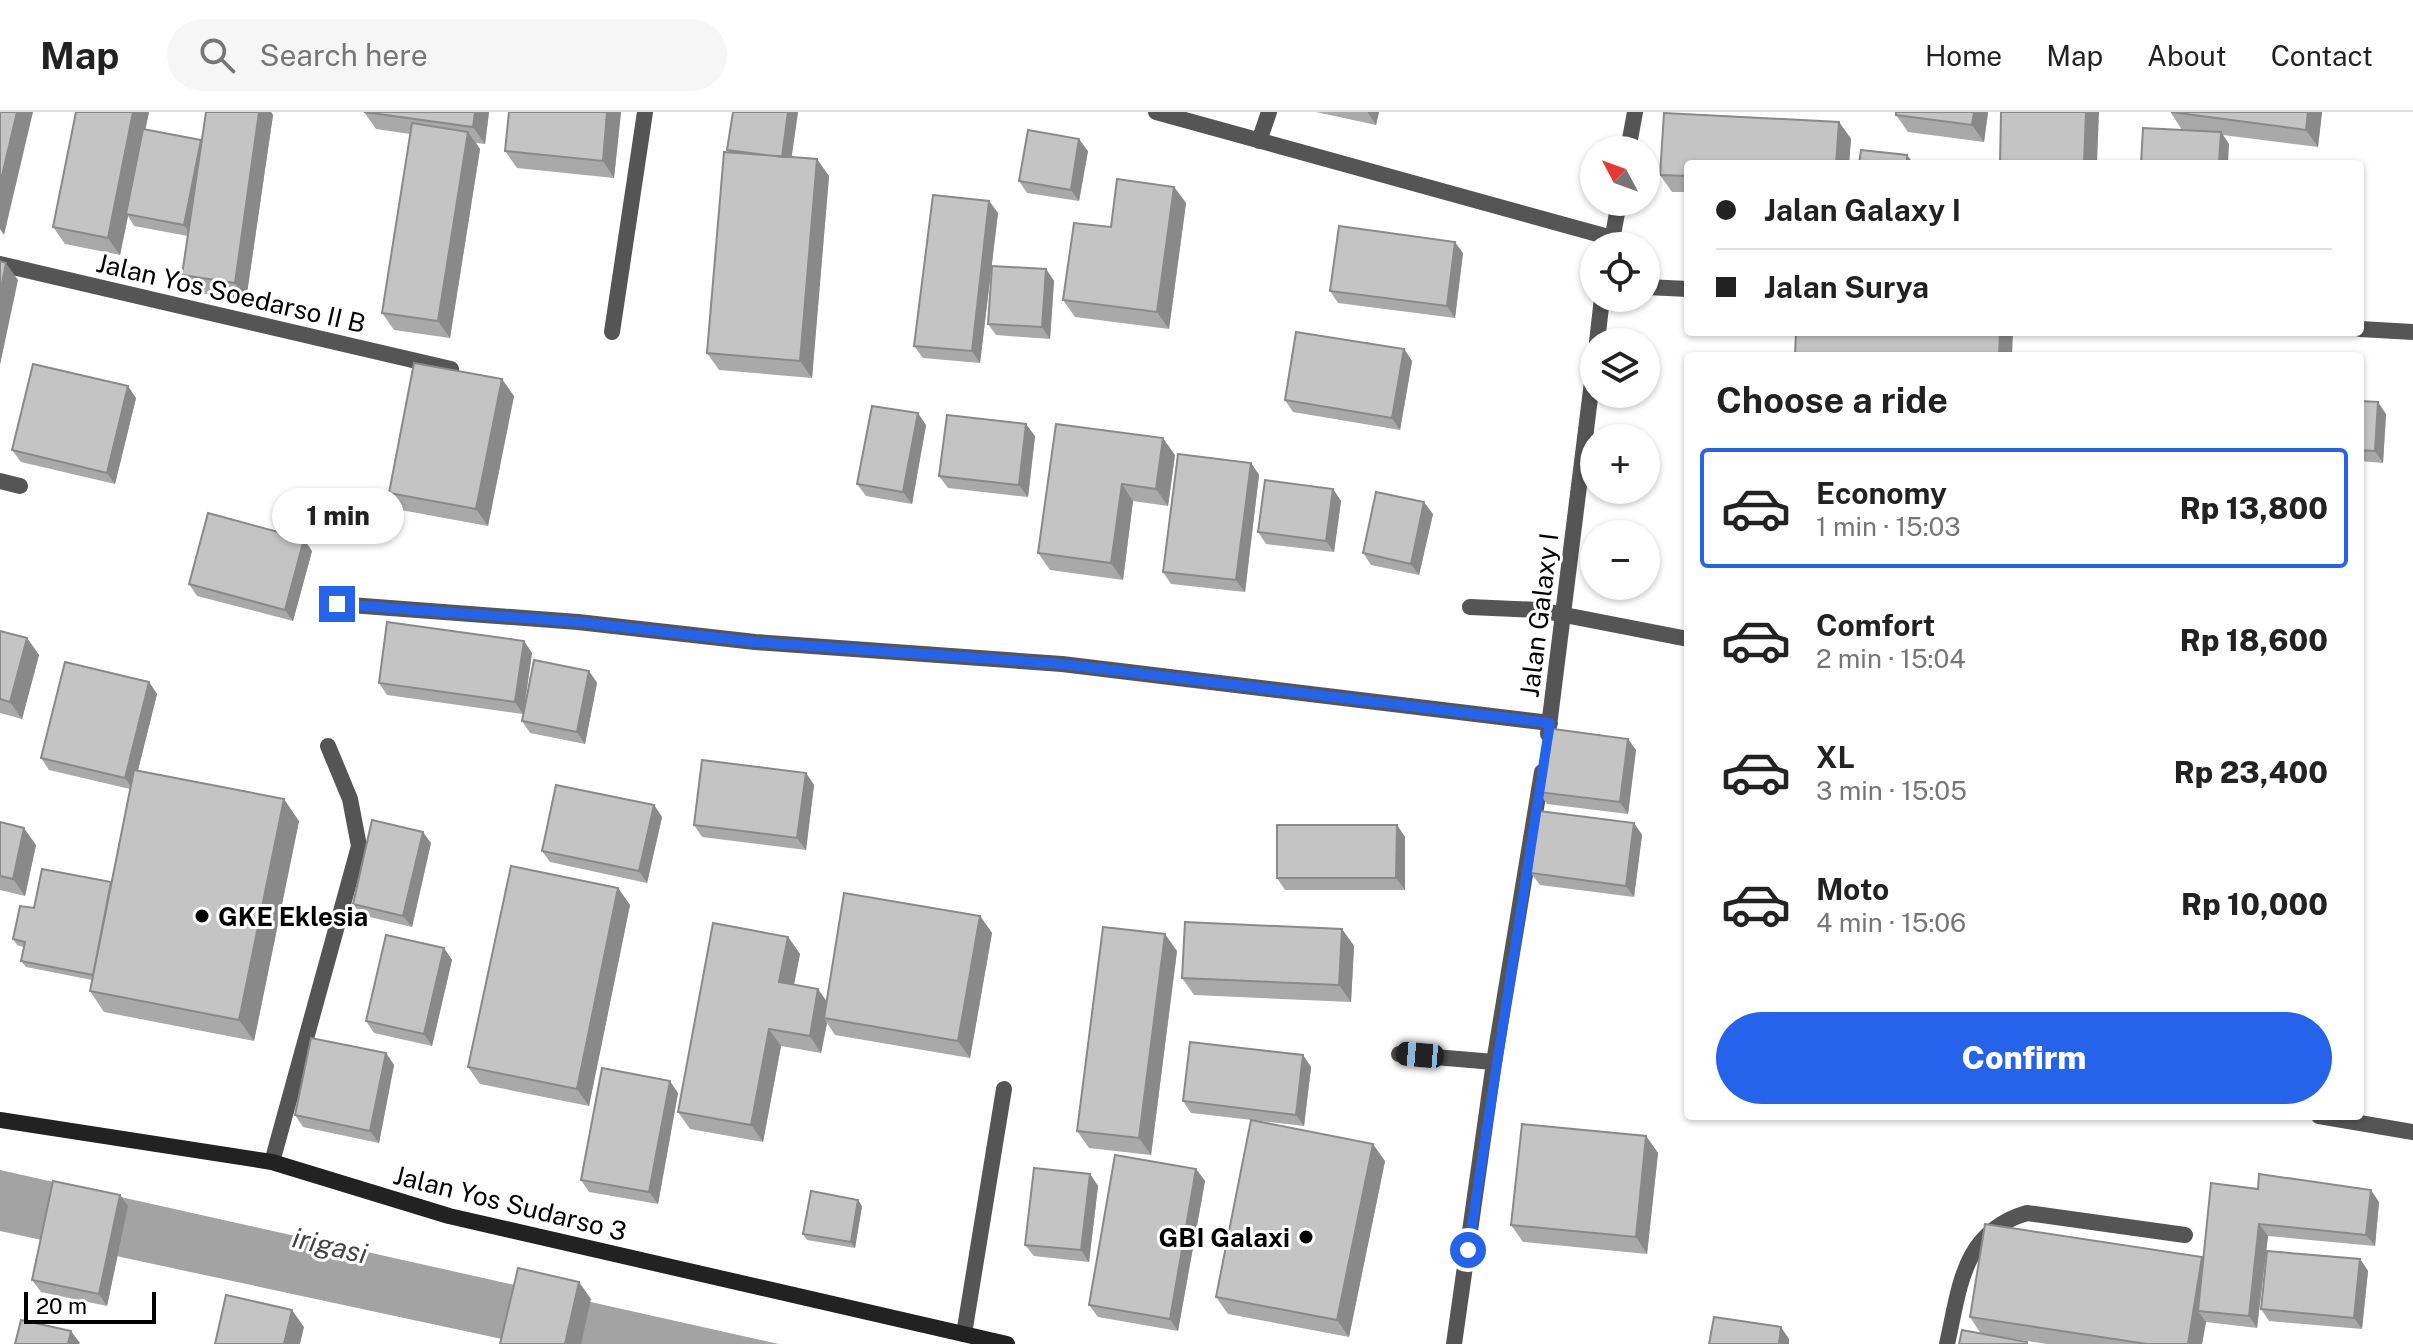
<!DOCTYPE html>
<meta charset="utf-8">
<style>
:root{--surface:#fff;--page:#f6f6f6;--text:#222;--muted:#767676;--line:#e0e0e0;--accent:#2563eb}
body{margin:0;font-family:"Public Sans",sans-serif;background:var(--page);color:var(--text);height:100vh;display:flex;flex-direction:column;font-size:30px;white-space:nowrap}
*{box-sizing:border-box;margin:0}
p{font-size:26px;color:var(--muted)}
.icon{flex:none;width:44px;height:44px;fill:none;stroke:currentColor;stroke-width:2;stroke-linecap:round;stroke-linejoin:round}
.map{position:relative;flex:1;overflow:hidden}
.side{position:absolute;left:1684px;top:240px;width:680px;height:768px;display:flex;flex-direction:column;background:var(--surface);border-radius:8px;box-shadow:0 2px 6px #0004}
.side>*{flex:none}
.hud{position:absolute;left:1684px;top:48px;width:680px;height:176px;border-radius:8px;box-shadow:0 2px 6px #0004;display:grid;align-content:center;height:176px;padding:0 32px;background:var(--surface)}
.needle{width:52px;rotate:311deg}
.fabs{position:absolute;left:1580px;top:24px;display:grid;gap:16px}
.fabs a{display:grid;place-items:center;width:80px;height:80px;border-radius:50%;background:var(--surface);box-shadow:0 2px 6px #0004;font-size:40px}
.scale{position:absolute;left:24px;bottom:20px;width:132px;box-sizing:border-box;padding-left:8px;border:4px solid #000;border-top:0;font-size:22px;line-height:28px;white-space:nowrap;color:#000;-webkit-text-stroke:6px #fff;paint-order:stroke}
.end{position:absolute;width:36px;height:36px;margin:-18px;border:10px solid #2563eb;background:#fff;box-shadow:0 0 0 4px #fff}
.from{border-radius:50%}
.bubble{position:absolute;height:56px;border-radius:28px;background:var(--surface);box-shadow:0 2px 6px #0004;font-size:26px;font-weight:800;line-height:56px;text-align:center}
.car{position:absolute;width:24px;height:48px;margin:-24px -12px;border-radius:10px;box-shadow:0 0 6px 2px #0007;background:linear-gradient(#222 24%,#8ab4d8 0 40%,#222 0 76%,#8ab4d8 0 86%,#222 0)}
.hud b{display:flex;align-items:center;gap:28px;height:76px;font-size:30px}
.hud b+b{border-top:2px solid var(--line)}
.hud i{width:20px;height:20px;background:var(--text)}
ul{padding:0;list-style:none}
li{display:flex;align-items:center;gap:24px;height:120px;margin:0 16px 12px;padding:0 16px;border:4px solid transparent;border-radius:8px}
li div{flex:1}
li b{display:block;font-size:30px}
li em{font-style:normal;font-weight:800}
li.active{border-color:var(--accent)}
li>.icon{width:72px;height:72px;stroke-width:1.5}
h2{padding:0 32px;font-size:36px;line-height:96px}
.action{display:flex;gap:16px;margin-top:auto;padding:16px 32px}
.action a{flex:1;height:92px;border-radius:48px;background:var(--accent);color:#fff;font-size:32px;font-weight:800;line-height:92px;text-align:center}
header{display:flex;align-items:center;gap:48px;box-sizing:border-box;height:112px;padding:0 40px;background:var(--surface);border-bottom:2px solid var(--line)}
header strong{font-size:38px}
nav{display:flex;gap:44px;margin-inline-start:auto;font-size:28px}
.search{width:560px;height:72px;background:var(--page);display:flex;align-items:center;gap:20px;box-sizing:border-box;padding:0 28px;border-radius:44px;color:var(--muted);font-size:30px}
.map>svg:first-child{display:block}
.water{fill:#a3a3a3}
.lines{fill:none;stroke-linecap:round;stroke-linejoin:round}
.street{stroke:#555;stroke-width:16}
.secondary{stroke:#222;stroke-width:16}
.wall{fill:#a9a9a9}
.shaded-wall{fill:#898989}
.building{fill:#c4c4c4;stroke:#898989;stroke-width:2}
.route{stroke:#2563eb;stroke-width:10}
.poi-dot{fill:#000;stroke:#fff;stroke-width:3}
.labels{text-anchor:middle;dominant-baseline:central;stroke-width:6;stroke-linejoin:round;paint-order:stroke}
.street-label{font-size:26px;fill:#000;stroke:#fff}
.poi-label{font-size:26px;font-weight:bold;fill:#000;stroke:#fff;text-anchor:start}
.water-label{font-size:28px;font-style:italic;fill:#444;stroke:#fff}
</style>
<header>
<strong>Map</strong>
<div class="search"><svg class="icon" aria-label="search" viewBox="0 0 24 24"><circle cx="10" cy="10" r="6"/><path d="M15 15l6 6"/></svg>Search here</div>
<nav><a>Home</a><a>Map</a><a>About</a><a>Contact</a></nav>
</header>
<div class="map">
<svg width="2413" height="1232" viewBox="0 0 2413 1232">
<rect width="100%" height="100%" fill="#fff"/>
<path class="water" d="M0 1058 779 1232H525L0 1119Z"/>
<g class="lines">
<path class="street" d="M1156 0 1612 126
M1259 29 1269 0
M1628 38 1635 0
M1611 134 1619 90
M0 152 451 257
M1646 175 1688 177
M2360 217 2413 220
M612 220 645 0
M1597 230 1602 186
M0 369 20 374
M337 492 578 510 755 530 1062 552 1550 611
M1470 495 1539 498 1688 527
M1548 622 1594 254
M1399 942 1494 950
M2319 1004 2413 1020
M272 1050 359 734 350 687 328 634
M964 1222 1004 977
M1454 1232 1494 950 1542 660
M1947 1232C1960 1175 1962 1120 2027 1101L2185 1123"/>
<path class="secondary" d="M0 1008 272 1050 449 1104 1007 1232"/>
</g>
<path class="wall" d="M149 0 145 17 201 28 202 29 206 0H271L273 3 246 188 194 180 182 163 188 124 134 114 128 104 120 143 65 132 53 115Z
M364 0H489L485 32 476 31 480 37 450 226 394 218 382 201 410 22 376 17Z
M621 0 614 66 517 56 505 39Z
M798 0 791 45 829 64 812 266 719 258 707 241 729 40 727 38Z
M1316 0H1379L1376 13Z
M1988 0 1984 30 1908 20 1896 3Z
M2322 0 2318 35 2223 23 2229 32 2182 18 2171 1Z
M1664 1 1839 10 1851 27 1849 52H1688V80H1672L1660 63Z
M1088 39 1079 89 1027 81 1019 69Z
M1174 75 1186 91 1169 217 1075 205 1063 188Z
M989 89 998 101 980 251 923 246 914 234Z
M1463 141 1455 206 1338 191 1330 179Z
M1046 157 1054 169 1050 227 996 223 988 212Z
M1404 237 1412 249 1400 318 1293 300 1285 288Z
M514 284 488 414 401 398 389 381Z
M136 286 115 372 21 350 12 338Z
M2360 289 2386 302 2383 351 2360 349Z
M1056 312 1175 343 1168 394 1133 389 1123 468 1050 458 1038 441Z
M926 313 912 392 866 384 857 372Z
M1035 324 1028 385 948 376 939 364Z
M1251 351 1259 363 1245 480 1171 472 1163 460Z
M1333 377 1341 389 1334 440 1266 432 1258 420Z
M1433 402 1419 463 1371 453 1363 441Z
M312 439 293 509 197 484 189 472Z
M0 519 27 526 39 543 22 607 0 601Z
M524 529 532 541 524 599 589 559 597 571 585 632 530 621 522 609 523 602 387 583 379 571Z
M149 570 157 582 138 658 299 709 254 929 104 900 90 879 92 868 26 855 21 849 24 835 17 833 13 827 34 796 111 770 130 677 49 658 41 646Z
M1628 627 1636 638 1628 702 1547 692 1538 680Z
M806 661 814 673 806 738 702 725 694 713Z
M654 693 662 705 647 771 550 750 542 739Z
M0 710 36 733 25 784 0 778Z
M1634 711 1642 723 1634 785 1540 773 1531 761Z
M1397 713 1405 725V778H1285L1277 766Z
M431 731 412 815 361 803 353 792Z
M618 776 630 793 589 994 480 972 468 955Z
M980 804 992 821 970 946 835 923 827 911 821 941 781 934 763 1030 690 1017 678 1000 788 825 800 842 794 873 826 889Z
M1342 817 1354 834 1351 890 1194 883 1182 866Z
M444 836 452 848 432 934 374 921 366 909Z
M1177 839 1151 1043 1089 1036 1077 1019Z
M386 941 394 953 379 1031 303 1015 295 1003Z
M1303 943 1311 955 1304 1014 1191 1001 1183 989Z
M678 981 658 1092 589 1080 581 1068Z
M1908 1004H1944V1008Z
M1646 1024 1658 1041 1647 1142 1523 1130 1511 1113Z
M1385 1049 1349 1225 1228 1202 1216 1185Z
M1196 1057 1205 1069 1178 1219 1098 1205 1089 1193Z
M1090 1062 1098 1074 1089 1150 1034 1144 1025 1133Z
M2211 1071 2379 1090 2375 1134 2268 1124 2257 1216 2206 1210 2202 1232H2047L1981 1222 1970 1205 2202 1145 2203 1147Z
M120 1083 128 1094 107 1194 41 1180 32 1168Z
M862 1094 855 1136 807 1128 803 1122Z
M2360 1147 2368 1159 2362 1217 2269 1209 2261 1197Z"/>
<path class="shaded-wall" d="M17 0H33L4 123 0 117V72Z
M133 0H149L128 102H126L128 104 120 143 108 126Z
M259 0H271L273 3 246 188 235 171Z
M475 0H489L485 32 473 15Z
M607 0H621L614 66 603 49Z
M788 0H798L790 57 782 45Z
M1368 0H1379L1376 13 1368 1Z
M1974 0H1988L1984 30 1972 13Z
M2086 0H2099L2097 52H2084Z
M2308 0H2322L2318 35 2306 18Z
M1839 10 1851 27 1849 52H1836Z
M468 20 480 37 450 226 438 209Z
M2221 20 2229 32 2228 52H2219Z
M1079 27 1088 39 1079 89 1071 78Z
M201 28 209 39 192 125 184 113Z
M1907 43 1914 52H1907Z
M817 47 829 64 812 266 800 249Z
M1174 75 1186 91 1169 217 1157 200Z
M989 89 998 101 980 251 972 239Z
M1455 130 1463 141 1455 206 1447 194Z
M6 151 18 168 0 253V181Z
M1046 157 1054 169 1050 227 1042 215Z
M2000 220H2013L2012 244H1999Z
M1404 237 1412 249 1400 318 1392 306Z
M502 267 514 284 488 414 476 397Z
M128 274 136 286 115 372 107 361Z
M2378 290 2386 302 2383 351 2375 339Z
M918 301 926 313 912 392 903 380Z
M1026 312 1035 324 1028 385 1019 373Z
M1163 326 1175 343 1168 394 1156 377Z
M1251 351 1259 363 1245 480 1236 468Z
M1122 372 1133 389 1123 468 1111 451Z
M1333 377 1341 389 1334 440 1326 429Z
M1424 390 1433 402 1419 463 1411 452Z
M304 427 312 439 293 509 285 498Z
M27 526 39 543 22 607 10 590Z
M524 529 532 541 523 602 515 590Z
M589 559 597 571 585 632 577 620Z
M149 570 157 582 133 678 125 666Z
M1628 627 1636 638 1628 702 1620 690Z
M806 661 814 673 806 738 797 726Z
M284 687 299 709 254 929 239 908Z
M654 693 662 705 647 771 639 759Z
M1634 711 1642 723 1634 785 1626 774Z
M1397 713 1405 725V778L1396 766Z
M24 716 36 733 25 784 13 767Z
M423 720 431 731 412 815 403 804Z
M618 776 630 793 589 994 577 977Z
M980 804 992 821 970 946 958 929Z
M1342 817 1354 834 1351 890 1339 873Z
M1165 822 1177 839 1151 1043 1139 1026Z
M788 825 800 842 791 887 779 870Z
M444 836 452 848 432 934 424 922Z
M818 877 830 894 824 906 827 911 821 941 810 924Z
M769 917 781 934 763 1030 751 1013Z
M386 941 394 953 379 1031 370 1019Z
M1303 943 1311 955 1304 1014 1296 1003Z
M670 969 678 981 658 1092 649 1080Z
M1646 1024 1658 1041 1647 1142 1636 1125Z
M1373 1032 1385 1049 1349 1225 1337 1208Z
M1196 1057 1205 1069 1178 1219 1170 1207Z
M1090 1062 1098 1074 1089 1150 1081 1138Z
M2371 1078 2379 1090 2375 1134 2366 1123Z
M120 1083 128 1094 107 1194 99 1182Z
M858 1088 862 1094 855 1136 851 1130Z
M2259 1112 2268 1124 2257 1216 2249 1204Z
M2202 1145 2213 1162 2198 1199 2206 1210 2202 1232H2188Z
M2360 1147 2368 1159 2362 1217 2354 1206Z
M579 1170 591 1187 581 1232H565Z
M292 1198 304 1215 300 1232H284Z
M1781 1215 1789 1227V1232H1779Z
M71 1219 80 1231 79 1232H68Z"/>
<path class="building" d="M0 0H17L0 72Z
M76 0H133L108 126 53 115Z
M206 0H259L235 171 182 163Z
M364 0H475L473 15Z
M509 0H607L603 49 505 39Z
M733 0H788L782 45 727 38Z
M1896 0H1974L1972 13 1896 3Z
M2001 0H2086L2084 52H2000Z
M2171 0H2308L2306 18Z
M1664 1 1839 10 1836 52H1688V64L1660 63Z
M412 11 468 20 438 209 382 201Z
M2143 16 2221 20 2219 52H2141Z
M143 17 201 28 184 113 126 102Z
M1028 18 1079 27 1071 78 1019 69Z
M1861 38 1907 43V52H1859Z
M724 40 817 47 800 249 707 241Z
M1117 67 1174 75 1157 200 1063 188 1074 111 1111 115Z
M933 83 989 89 972 239 914 234Z
M1339 114 1455 130 1447 194 1330 179Z
M0 149 6 151 0 181Z
M992 154 1046 157 1042 215 988 212Z
M1296 220 1404 237 1392 306 1285 288Z
M1796 220H2000L1999 244H1795Z
M414 251 502 267 476 397 389 381Z
M33 252 128 274 107 361 12 338Z
M2360 289 2378 290 2375 339 2360 338Z
M872 294 918 301 903 380 857 372Z
M947 303 1026 312 1019 373 939 364Z
M1056 312 1163 326 1156 377 1122 372 1111 451 1038 441Z
M1178 342 1251 351 1236 468 1163 460Z
M1265 368 1333 377 1326 429 1258 420Z
M1376 380 1424 390 1411 452 1363 441Z
M208 401 304 427 285 498 189 472Z
M387 510 524 529 515 590 379 571Z
M0 519 27 526 10 590 0 587Z
M534 548 589 559 577 620 522 609Z
M65 550 149 570 125 666 41 646Z
M1546 616 1628 627 1620 690 1538 680Z
M702 648 806 661 797 726 694 713Z
M134 658 284 687 239 908 90 879Z
M556 673 654 693 639 759 542 739Z
M1539 699 1634 711 1626 774 1531 761Z
M372 708 423 720 403 804 353 792Z
M0 710 24 716 13 767 0 764Z
M1277 713H1397L1396 766H1277Z
M511 754 618 776 577 977 468 955Z
M42 757 111 770 93 863 21 849 25 830 13 827 20 794 34 796Z
M844 781 980 804 958 929 824 906Z
M1185 810 1342 817 1339 873 1182 866Z
M713 811 788 825 779 870 818 877 810 924 769 917 751 1013 678 1000Z
M1103 815 1165 822 1139 1026 1077 1019Z
M386 823 444 836 424 922 366 909Z
M311 926 386 941 370 1019 295 1003Z
M1190 930 1303 943 1296 1003 1183 989Z
M602 956 670 969 649 1080 581 1068Z
M1251 1008 1373 1032 1337 1208 1216 1185Z
M1522 1012 1646 1024 1636 1125 1511 1113Z
M1115 1043 1196 1057 1170 1207 1089 1193Z
M1034 1056 1090 1062 1081 1138 1025 1133Z
M2259 1062 2371 1078 2366 1123 2259 1112 2249 1204 2198 1199 2211 1071 2258 1077Z
M53 1069 120 1083 99 1182 32 1168Z
M811 1079 858 1088 851 1130 803 1122Z
M1985 1112 2202 1145 2188 1232H2147L1970 1205Z
M2267 1139 2360 1147 2354 1206 2261 1197Z
M518 1156 579 1170 565 1232H500Z
M226 1183 292 1198 284 1232H215Z
M1714 1205 1781 1215 1779 1232H1709Z
M21 1208 71 1219 68 1232H15Z
M1962 1218 2027 1230V1232H1959Z"/>
<g class="lines">
<path class="route" d="M337 492 578 510 755 530 1062 552 1550 611 1468 1138"/>
</g>
<g class="poi-dot">
<circle cx="202" cy="804" r="8"/>
<circle cx="1306" cy="1125" r="8"/>
</g>
<g class="labels">
<g class="street-label">
<text transform="translate(231 181) rotate(13)">Jalan Yos Soedarso II B</text>
<text transform="translate(1539 503) rotate(-83)">Jalan Galaxy I</text>
<text transform="translate(510 1091) rotate(14)">Jalan Yos Sudarso 3</text>
</g>
<g class="poi-label">
<text x="218" y="804">GKE Eklesia</text>
<text x="1290" y="1125" text-anchor="end">GBI Galaxi</text>
</g>
<g class="water-label">
<text transform="translate(330 1133) rotate(13)">irigasi</text>
</g>
</g>
</svg>
<div class="fabs">
<a><svg class="needle" viewBox="-14 -14 28 28"><path d="M0-13l5 13h-10z" fill="#e53935"/><path d="M0 13l5-13h-10z" fill="#767676"/></svg></a>
<a><svg class="icon" aria-label="locate" viewBox="0 0 24 24"><circle cx="12" cy="12" r="6"/><path d="M12 2v4M12 18v4M2 12h4M18 12h4"/></svg></a>
<a><svg class="icon" aria-label="layers" viewBox="0 0 24 24"><path d="M12 4l9 5-9 5-9-5zM3 14l9 5 9-5"/></svg></a>
<a>+</a>
<a>−</a>
</div>
<div class="scale">20 m</div>
<i class="end from" style="left:1468px;top:1138px"></i>
<i class="end" style="left:337px;top:492px"></i>
<div class="bubble" style="left:272px;top:376px;width:132px">1 min</div>
<i class="car" style="left:1420px;top:943px;rotate:275deg"></i>
<div class="hud">
<b><i class="from"></i>Jalan Galaxy I</b>
<b><i></i>Jalan Surya</b>
</div>
<section class="side">
<h2>Choose a ride</h2>
<ul>
<li class="active"><svg class="icon" aria-label="car" viewBox="0 0 24 24"><path d="M5 17H2v-5l4-1 3-4h7l3 4 3 1v5h-3M9 17h6M6 11h13"/><circle cx="7" cy="17" r="2"/><circle cx="17" cy="17" r="2"/></svg><div><b>Economy</b><p>1 min · 15:03</p></div><em>Rp 13,800</em></li>
<li><svg class="icon" aria-label="car" viewBox="0 0 24 24"><path d="M5 17H2v-5l4-1 3-4h7l3 4 3 1v5h-3M9 17h6M6 11h13"/><circle cx="7" cy="17" r="2"/><circle cx="17" cy="17" r="2"/></svg><div><b>Comfort</b><p>2 min · 15:04</p></div><em>Rp 18,600</em></li>
<li><svg class="icon" aria-label="car" viewBox="0 0 24 24"><path d="M5 17H2v-5l4-1 3-4h7l3 4 3 1v5h-3M9 17h6M6 11h13"/><circle cx="7" cy="17" r="2"/><circle cx="17" cy="17" r="2"/></svg><div><b>XL</b><p>3 min · 15:05</p></div><em>Rp 23,400</em></li>
<li><svg class="icon" aria-label="car" viewBox="0 0 24 24"><path d="M5 17H2v-5l4-1 3-4h7l3 4 3 1v5h-3M9 17h6M6 11h13"/><circle cx="7" cy="17" r="2"/><circle cx="17" cy="17" r="2"/></svg><div><b>Moto</b><p>4 min · 15:06</p></div><em>Rp 10,000</em></li>
</ul>
<div class="action"><a>Confirm</a></div>
</section>
</div>
